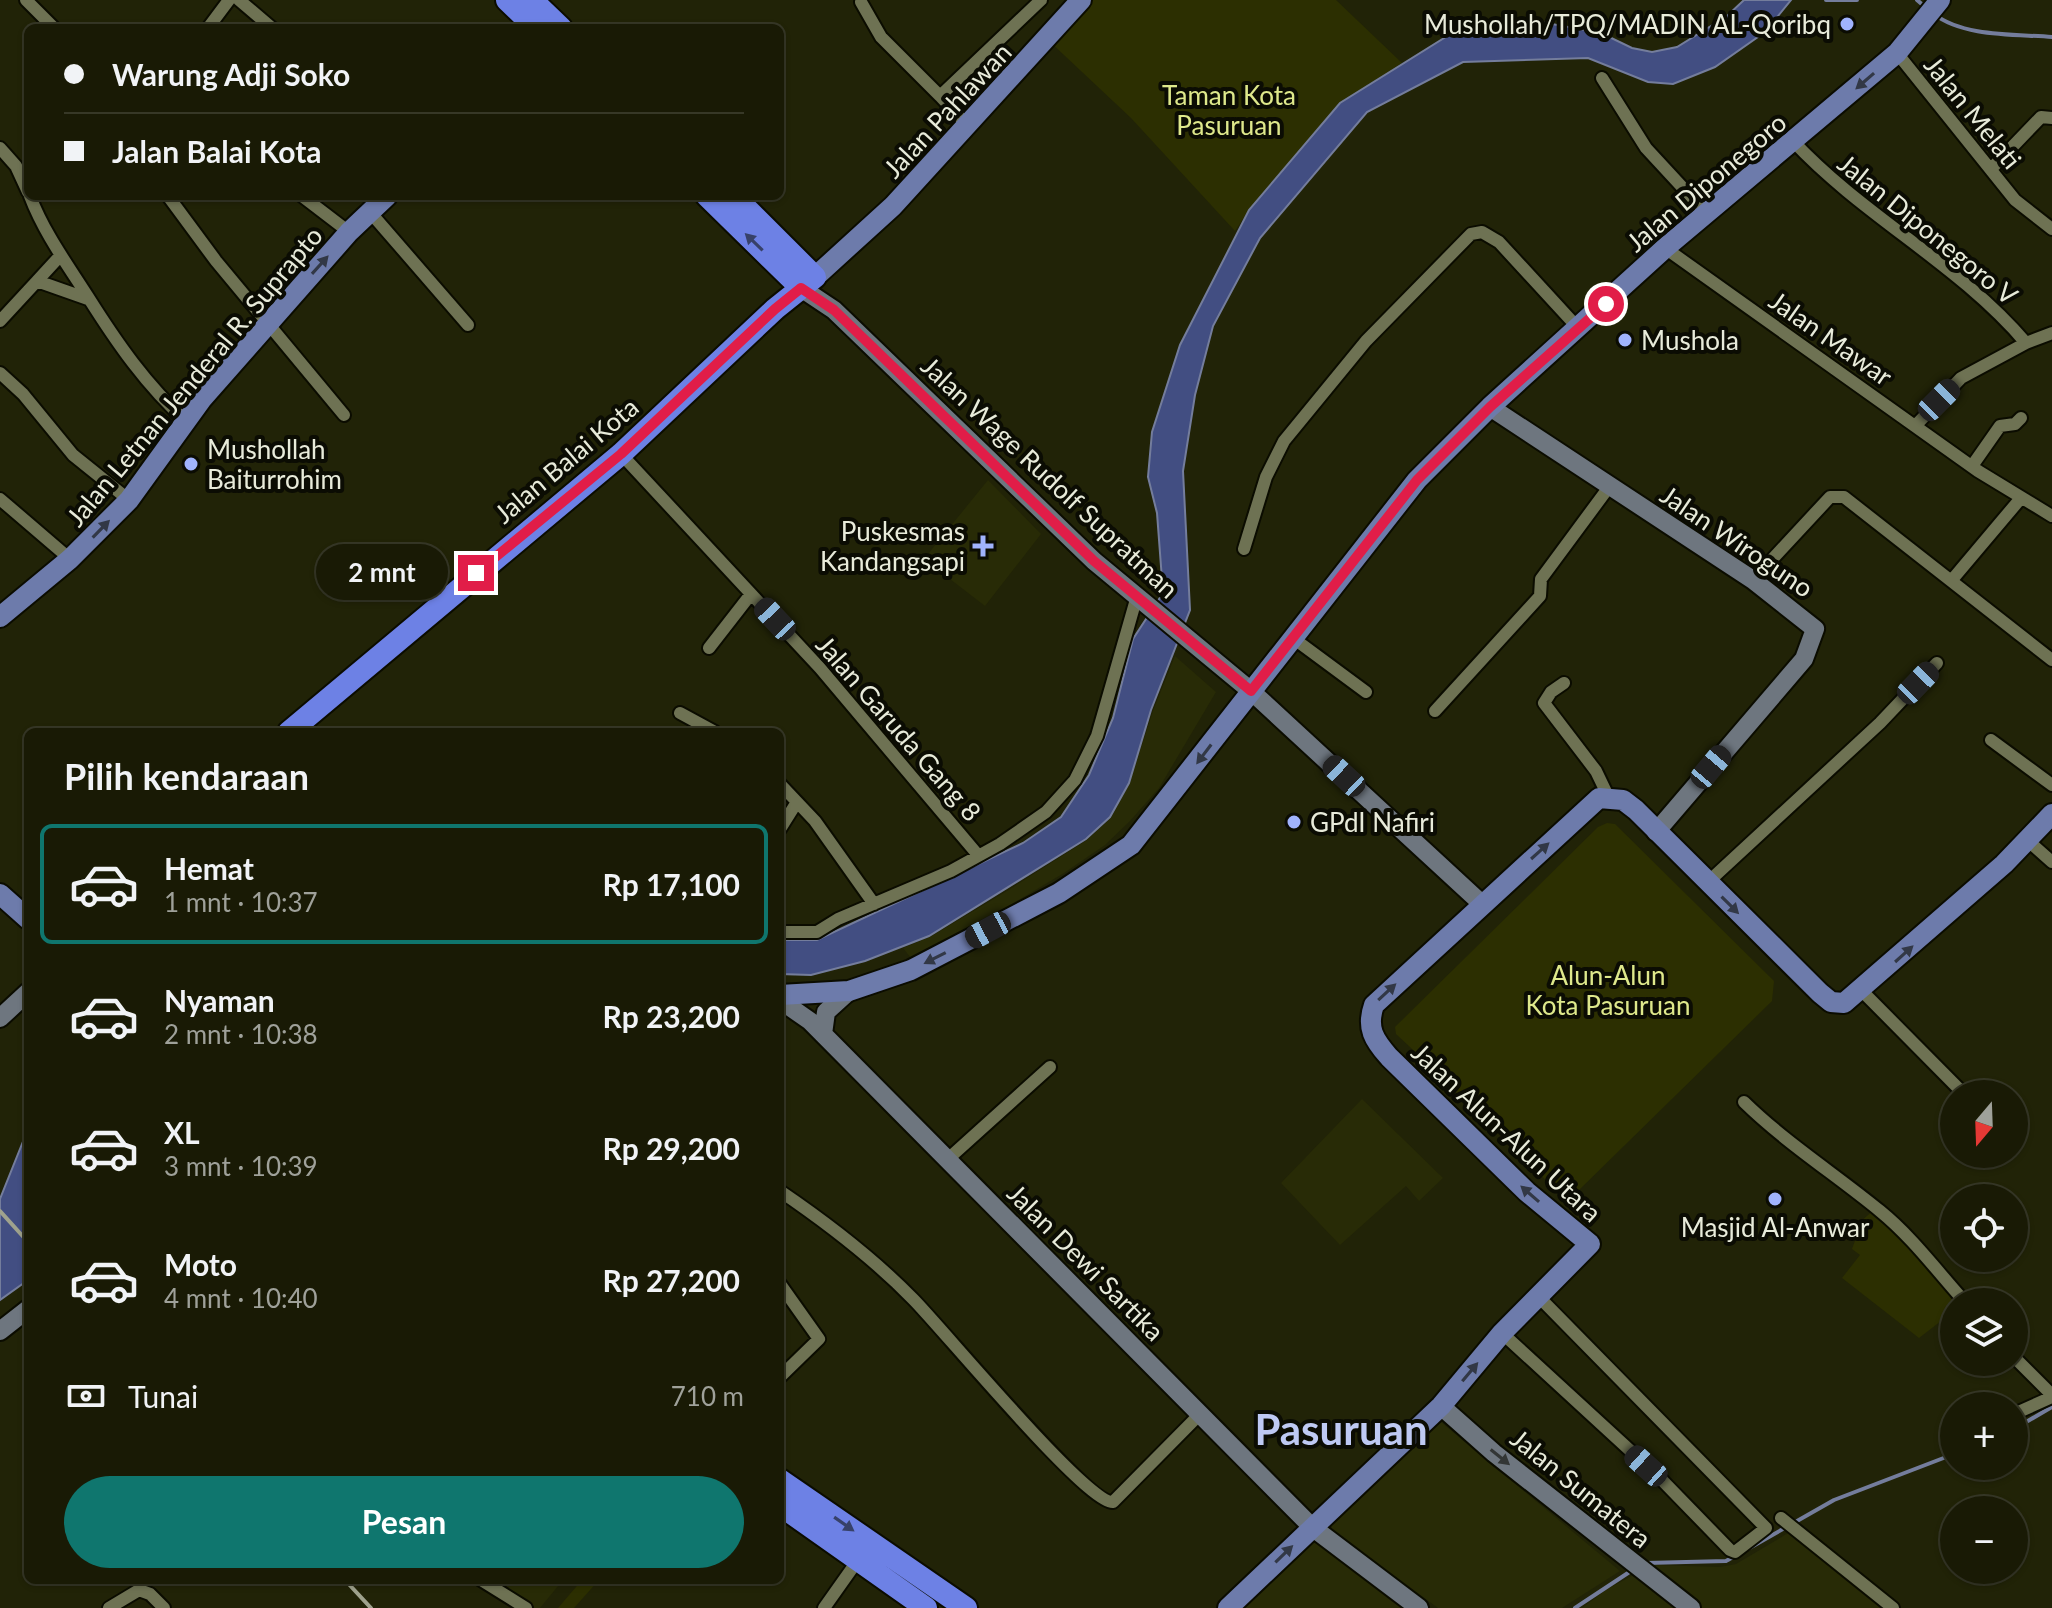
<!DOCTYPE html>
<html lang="id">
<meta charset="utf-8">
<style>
:root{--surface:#191a05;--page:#262713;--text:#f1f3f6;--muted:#9fa19a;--line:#373827;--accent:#0f766e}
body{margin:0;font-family:Lato,sans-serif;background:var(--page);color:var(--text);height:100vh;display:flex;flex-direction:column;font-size:30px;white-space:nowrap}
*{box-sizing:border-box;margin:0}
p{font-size:26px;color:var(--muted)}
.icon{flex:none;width:44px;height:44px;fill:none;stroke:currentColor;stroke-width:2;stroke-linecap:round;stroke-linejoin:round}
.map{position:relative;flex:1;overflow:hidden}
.details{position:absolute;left:24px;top:728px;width:760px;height:856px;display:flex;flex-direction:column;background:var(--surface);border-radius:12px;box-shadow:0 2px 6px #0004,0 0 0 2px var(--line)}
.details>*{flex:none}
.guide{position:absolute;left:24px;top:24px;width:760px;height:176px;border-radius:12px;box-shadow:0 2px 6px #0004,0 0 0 2px var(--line);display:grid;align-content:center;height:176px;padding:0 40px;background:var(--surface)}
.needle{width:52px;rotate:199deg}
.controls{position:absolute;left:1940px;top:1080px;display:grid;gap:16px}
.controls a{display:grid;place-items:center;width:88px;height:88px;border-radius:50%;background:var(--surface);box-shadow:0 2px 6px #0004,0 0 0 2px var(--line);font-size:40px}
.end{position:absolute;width:36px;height:36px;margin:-18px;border:10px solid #e11d48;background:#fff;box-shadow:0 0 0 4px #fff}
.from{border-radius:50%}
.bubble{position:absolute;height:56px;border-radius:28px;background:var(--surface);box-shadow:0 2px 6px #0004,0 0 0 2px var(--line);font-size:26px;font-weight:700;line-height:56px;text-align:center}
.car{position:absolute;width:24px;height:48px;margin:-24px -12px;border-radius:10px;box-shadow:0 0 6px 2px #0007;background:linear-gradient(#222 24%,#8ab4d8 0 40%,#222 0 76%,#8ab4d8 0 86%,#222 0)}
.guide b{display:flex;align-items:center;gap:28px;height:76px;font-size:30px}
.guide b+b{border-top:2px solid var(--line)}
.guide i{width:20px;height:20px;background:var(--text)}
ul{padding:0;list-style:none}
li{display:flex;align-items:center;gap:24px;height:120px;margin:0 16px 12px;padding:0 24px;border:4px solid transparent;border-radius:12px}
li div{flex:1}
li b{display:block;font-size:30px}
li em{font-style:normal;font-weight:700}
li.on{border-color:var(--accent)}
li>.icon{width:72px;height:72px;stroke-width:1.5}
h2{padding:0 40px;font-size:36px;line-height:96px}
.pay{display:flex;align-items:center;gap:20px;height:88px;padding:0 40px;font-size:30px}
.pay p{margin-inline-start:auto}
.primary-button{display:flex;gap:16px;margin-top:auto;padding:16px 40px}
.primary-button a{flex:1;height:92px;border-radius:48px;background:var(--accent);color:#fff;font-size:32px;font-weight:700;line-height:92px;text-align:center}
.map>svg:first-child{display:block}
.built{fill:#282b06}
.green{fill:#2c2f01}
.water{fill:#424e82;stroke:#747d9c;stroke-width:2}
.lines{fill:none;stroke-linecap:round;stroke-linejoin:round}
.stream{stroke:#747d9c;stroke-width:4}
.street-casing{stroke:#0b0c00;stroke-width:16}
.secondary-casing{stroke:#0b0c00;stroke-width:22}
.primary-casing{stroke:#0b0c00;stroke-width:24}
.highway-casing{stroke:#0b0c00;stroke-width:26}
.street{stroke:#6e7253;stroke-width:12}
.secondary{stroke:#6e767f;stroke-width:18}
.primary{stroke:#6d7bab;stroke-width:20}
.highway{stroke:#6d81e5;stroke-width:22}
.rail{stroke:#9fa28d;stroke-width:4}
.oneway{fill:#323846}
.oneway2{fill:#374169}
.oneway3{fill:#333635}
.route{stroke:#e11d48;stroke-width:10}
.poi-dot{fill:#a0b3fd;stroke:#0b0c03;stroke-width:3}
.labels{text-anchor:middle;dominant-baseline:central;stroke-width:8;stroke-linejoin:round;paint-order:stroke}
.poi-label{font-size:26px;fill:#e8ebda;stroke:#0b0c03;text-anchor:start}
.park-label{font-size:26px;fill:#dee88b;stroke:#0b0c03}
.street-label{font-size:26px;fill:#e8ebda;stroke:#0b0c03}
.town-label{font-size:42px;font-weight:bold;fill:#bec9f3;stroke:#0b0c03}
</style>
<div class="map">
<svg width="2052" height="1608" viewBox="0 0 2052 1608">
<rect width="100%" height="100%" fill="#212307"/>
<path class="built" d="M988 480 1041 534 985 606 924 559Z
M1175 656 1216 692 1159 788 1130 821 1105 845 1064 873 914 962 903 948 930 937 1007 891 1087 840 1111 818 1129 784 1153 711Z
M1362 1099 1443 1178 1419 1201 1406 1186 1340 1245 1281 1183Z
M1436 1418 1620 1571 1562 1608H1438L1332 1530 1331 1521Z
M1790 1532 1887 1608H1699L1648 1568 1652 1565 1720 1567 1736 1564Z
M1306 1540 1321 1544 1404 1608H1235Z
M1637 1573 1681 1608H1582L1606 1590Z
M483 1580H563L540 1608H527Z"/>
<path class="green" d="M1086 0H1336L1402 63 1340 103 1249 210 1235 231 1131 118 1048 40Z
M1607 823 1615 824 1774 981 1772 1001 1579 1190 1575 1194H1560L1410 1047 1396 1034 1395 1027 1598 827Z
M1876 1208 1965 1302H1954V1311L1919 1338 1842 1278 1860 1255 1852 1249 1856 1238 1850 1231Z
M582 1580H599L574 1608H558Z"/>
<path class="water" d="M1744 0H1791L1765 32 1715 67 1673 84 1648 82 1588 58 1463 62 1367 112 1260 238 1213 326 1195 395 1183 471 1190 610 1151 710 1129 783 1110 817 1086 839 929 936 865 961 811 975 780 974V940H817L1023 843 1061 817 1089 775 1113 718 1133 639 1163 593 1157 513 1148 477 1152 432 1180 345 1249 210 1340 103 1457 30 1505 26 1530 20 1601 33 1632 48 1652 52 1677 47 1727 16Z
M28 1129V1280L0 1300V1199Z"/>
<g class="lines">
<path class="stream" d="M1826 0H1857
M1917 0 1924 6
M1934 14C1963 37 2016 34 2052 37
M2014 1429 2052 1407
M1746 1550 1834 1500 1954 1454
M1646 1563 1726 1561 1735 1556
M1575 1608 1634 1569"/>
<g class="street-casing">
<path id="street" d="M26 0 54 28
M239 0 272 28
M861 2 881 37 940 96
M208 28 229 0
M1897 53 2015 200 2052 229
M1602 78 1646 148 1707 214
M969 127 940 96 1041 0
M1793 141C1864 217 1959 264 2026 343L1961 378 1916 425
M0 148 16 166 28 192
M1991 169 2041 117 2052 118
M30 196C44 233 67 264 88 297 117 343 146 385 187 422
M168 196 216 261 344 415
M302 196 349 232
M370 212 468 325
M1665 248 1978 471 2052 516
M37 281 60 256
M0 321 37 281 88 299
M2026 343 2052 333
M0 373 23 394 73 455 129 500
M621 454 820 668 978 855
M1972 466 2000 426 2015 424 2021 418
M0 499 70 559
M1244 549 1266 477 1284 441 1366 341 1471 234 1482 232 1499 242 1579 329
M1753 580 1830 497H1844L2052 660
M1951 581 2021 498
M1293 638 1366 692
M709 648 751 594
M1564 683 1551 692 1544 703 1596 771 1608 796
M1435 711 1540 596 1541 579 1609 487
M680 713 715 732
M1991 740 2052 785
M780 784 815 821 874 904
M780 829 797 802
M2026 839 2052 862
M1707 883 1880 723 1937 663
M780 932H817L838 919 951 871 1000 844 1046 812 1075 780 1097 736 1137 596
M1861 990 1964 1094
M1744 1102C1786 1143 1835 1174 1880 1211 1912 1237 1937 1271 1965 1302
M948 1159 1050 1067
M780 1191C827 1223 873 1258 913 1299 942 1328 1087 1504 1113 1502L1200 1414
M780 1284 819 1339 780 1377
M1502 1333 1659 1477 1730 1550 1735 1552 1766 1528 1538 1296
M2014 1357 2052 1395
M2014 1414 2052 1397
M1947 1437 1954 1435
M1781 1518 1893 1608
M481 1580 526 1608
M109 1608 139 1590 150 1594 164 1608
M824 1608 858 1560"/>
</g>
<g class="secondary-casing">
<path id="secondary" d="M801 288 834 310 1094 561 1251 691 1482 904
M1490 407 1753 580 1815 629 1804 659 1656 832
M780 1000 810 1021 1312 1527 1419 1608
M0 1018 28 992
M823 1034 826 1012 849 991
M0 1331 28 1309
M1441 1406 1494 1453 1691 1608"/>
</g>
<g class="primary-casing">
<path id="primary" d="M815 277 893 206 1081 0
M0 617 70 559 129 500 202 399 349 232 387 196
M0 894 28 919
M780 995 849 991 911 970 1059 893 1131 845 1417 480 1490 407 1665 248 1897 53 1940 0
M1228 1608 1441 1406 1502 1333 1590 1244 1527 1192 1389 1057C1374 1040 1366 1028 1374 1005L1599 798 1623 800 1636 810 1820 993 1831 1002 1844 1003 2004 864 2052 814"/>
</g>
<g class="highway-casing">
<path id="highway" d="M507 0 536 28
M532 0 561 28
M707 196 801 288
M289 732 621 454 775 309 815 277 734 196
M780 1480 966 1608
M780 1505 926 1608"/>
</g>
<use href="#street" class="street"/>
<use href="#secondary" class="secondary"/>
<use href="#primary" class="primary"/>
<use href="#highway" class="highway"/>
<path class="rail" d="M0 1211 28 1242
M345 1580 371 1608"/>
</g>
<defs><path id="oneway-solid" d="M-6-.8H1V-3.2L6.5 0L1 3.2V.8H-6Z" transform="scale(2)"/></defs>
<g class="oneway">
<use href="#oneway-solid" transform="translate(1865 81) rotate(139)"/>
<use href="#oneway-solid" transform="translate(320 265) rotate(-48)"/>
<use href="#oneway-solid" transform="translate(101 529) rotate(-46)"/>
<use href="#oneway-solid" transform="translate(1204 754) rotate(127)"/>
<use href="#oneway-solid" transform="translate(1540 851) rotate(-42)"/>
<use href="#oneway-solid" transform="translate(1730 905) rotate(45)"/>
<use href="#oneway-solid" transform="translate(1904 954) rotate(-42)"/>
<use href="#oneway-solid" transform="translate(935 958) rotate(153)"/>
<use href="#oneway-solid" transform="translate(1387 992) rotate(-43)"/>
<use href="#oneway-solid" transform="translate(1530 1194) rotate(-139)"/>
<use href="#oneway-solid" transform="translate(1470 1372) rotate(-50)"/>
<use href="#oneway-solid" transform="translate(1284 1554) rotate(-44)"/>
</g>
<g class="oneway2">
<use href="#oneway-solid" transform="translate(754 242) rotate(-136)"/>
<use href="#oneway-solid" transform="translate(844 1524) rotate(35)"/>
</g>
<use class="oneway3" href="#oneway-solid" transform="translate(1500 1457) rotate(39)"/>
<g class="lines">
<path class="route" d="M476 573 621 454 775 309 801 288 834 310 1094 561 1251 691 1417 480 1490 407 1606 304"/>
</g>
<g class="poi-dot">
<circle cx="1847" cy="24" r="8"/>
<circle cx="1625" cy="340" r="8"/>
<circle cx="191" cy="464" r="8"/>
<path d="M979 534h8v8h8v8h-8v8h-8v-8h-8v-8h8z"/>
<circle cx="1294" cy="822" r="8"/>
<circle cx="1775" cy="1199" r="8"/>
</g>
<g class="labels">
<g class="poi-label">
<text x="1831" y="24" text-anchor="end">Mushollah/TPQ/MADIN AL-Qoribq</text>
<text x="1641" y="340">Mushola</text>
<text x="207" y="449">Mushollah<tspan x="207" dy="30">Baiturrohim</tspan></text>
<text x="965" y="531" text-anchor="end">Puskesmas<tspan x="965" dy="30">Kandangsapi</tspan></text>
<text x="1310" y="822">GPdI Nafiri</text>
<text x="1775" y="1227" text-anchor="middle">Masjid Al-Anwar</text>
</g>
<g class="park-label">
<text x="1229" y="95">Taman Kota<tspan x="1229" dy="30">Pasuruan</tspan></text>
<text x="1608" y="975">Alun-Alun<tspan x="1608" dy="30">Kota Pasuruan</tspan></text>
</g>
<g class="street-label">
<text transform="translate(947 110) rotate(-47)">Jalan Pahlawan</text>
<text transform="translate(1973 112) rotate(51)">Jalan Melati</text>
<text transform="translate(1706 182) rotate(-40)">Jalan Diponegoro</text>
<text transform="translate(1928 229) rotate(39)">Jalan Diponegoro V</text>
<text transform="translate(1831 338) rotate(35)">Jalan Mawar</text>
<text transform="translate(194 376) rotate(-50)">Jalan Letnan Jenderal R. Suprapto</text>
<text transform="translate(566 460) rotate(-40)">Jalan Balai Kota</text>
<text transform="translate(1050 477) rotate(43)">Jalan Wage Rudolf Supratman</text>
<text transform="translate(1737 541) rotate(34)">Jalan Wiroguno</text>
<text transform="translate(899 728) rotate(49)">Jalan Garuda Gang 8</text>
<text transform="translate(1507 1132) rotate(43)">Jalan Alun-Alun Utara</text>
<text transform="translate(1086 1262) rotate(45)">Jalan Dewi Sartika</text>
<text transform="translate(1581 1488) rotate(39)">Jalan Sumatera</text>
</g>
<g class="town-label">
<text x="1341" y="1429">Pasuruan</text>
</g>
</g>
</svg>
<div class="controls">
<a><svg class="needle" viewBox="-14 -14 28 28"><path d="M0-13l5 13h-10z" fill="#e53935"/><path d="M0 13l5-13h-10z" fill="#9fa19a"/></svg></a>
<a><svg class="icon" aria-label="locate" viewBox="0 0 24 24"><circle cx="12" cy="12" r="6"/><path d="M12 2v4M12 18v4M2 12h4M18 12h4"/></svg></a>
<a><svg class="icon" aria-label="layers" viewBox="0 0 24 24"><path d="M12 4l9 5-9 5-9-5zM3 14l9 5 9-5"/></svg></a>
<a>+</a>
<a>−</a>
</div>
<i class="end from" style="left:1606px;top:304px"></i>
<i class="end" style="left:476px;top:573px"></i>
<div class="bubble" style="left:316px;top:544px;width:132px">2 mnt</div>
<i class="car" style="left:1939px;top:400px;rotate:45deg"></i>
<i class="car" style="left:775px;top:619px;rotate:317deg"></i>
<i class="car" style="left:1918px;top:683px;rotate:44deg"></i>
<i class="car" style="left:1711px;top:767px;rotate:40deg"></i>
<i class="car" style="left:1344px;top:776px;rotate:313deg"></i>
<i class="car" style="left:988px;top:930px;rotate:242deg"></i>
<i class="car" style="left:1646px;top:1466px;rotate:312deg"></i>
<div class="guide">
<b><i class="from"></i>Warung Adji Soko</b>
<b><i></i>Jalan Balai Kota</b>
</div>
<section class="details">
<h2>Pilih kendaraan</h2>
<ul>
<li class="on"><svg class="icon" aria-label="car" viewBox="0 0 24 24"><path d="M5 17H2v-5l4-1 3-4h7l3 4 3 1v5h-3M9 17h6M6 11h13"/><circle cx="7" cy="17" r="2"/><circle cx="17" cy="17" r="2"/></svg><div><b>Hemat</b><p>1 mnt · 10:37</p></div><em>Rp 17,100</em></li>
<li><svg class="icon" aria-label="car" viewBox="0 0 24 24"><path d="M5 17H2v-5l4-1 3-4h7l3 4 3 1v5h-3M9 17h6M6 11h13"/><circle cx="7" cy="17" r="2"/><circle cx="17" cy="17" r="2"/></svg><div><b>Nyaman</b><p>2 mnt · 10:38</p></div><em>Rp 23,200</em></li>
<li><svg class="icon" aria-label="car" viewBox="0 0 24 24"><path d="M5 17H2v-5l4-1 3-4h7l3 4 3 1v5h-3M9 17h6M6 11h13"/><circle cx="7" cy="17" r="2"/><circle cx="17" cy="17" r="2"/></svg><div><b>XL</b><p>3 mnt · 10:39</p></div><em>Rp 29,200</em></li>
<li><svg class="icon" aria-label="car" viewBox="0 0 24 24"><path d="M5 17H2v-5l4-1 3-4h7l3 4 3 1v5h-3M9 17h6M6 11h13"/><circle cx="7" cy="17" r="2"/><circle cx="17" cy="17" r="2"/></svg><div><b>Moto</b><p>4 mnt · 10:40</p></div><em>Rp 27,200</em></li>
</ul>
<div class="pay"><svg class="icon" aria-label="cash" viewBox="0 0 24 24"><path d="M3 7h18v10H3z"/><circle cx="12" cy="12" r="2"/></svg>Tunai<p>710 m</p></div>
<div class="primary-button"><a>Pesan</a></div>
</section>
</div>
